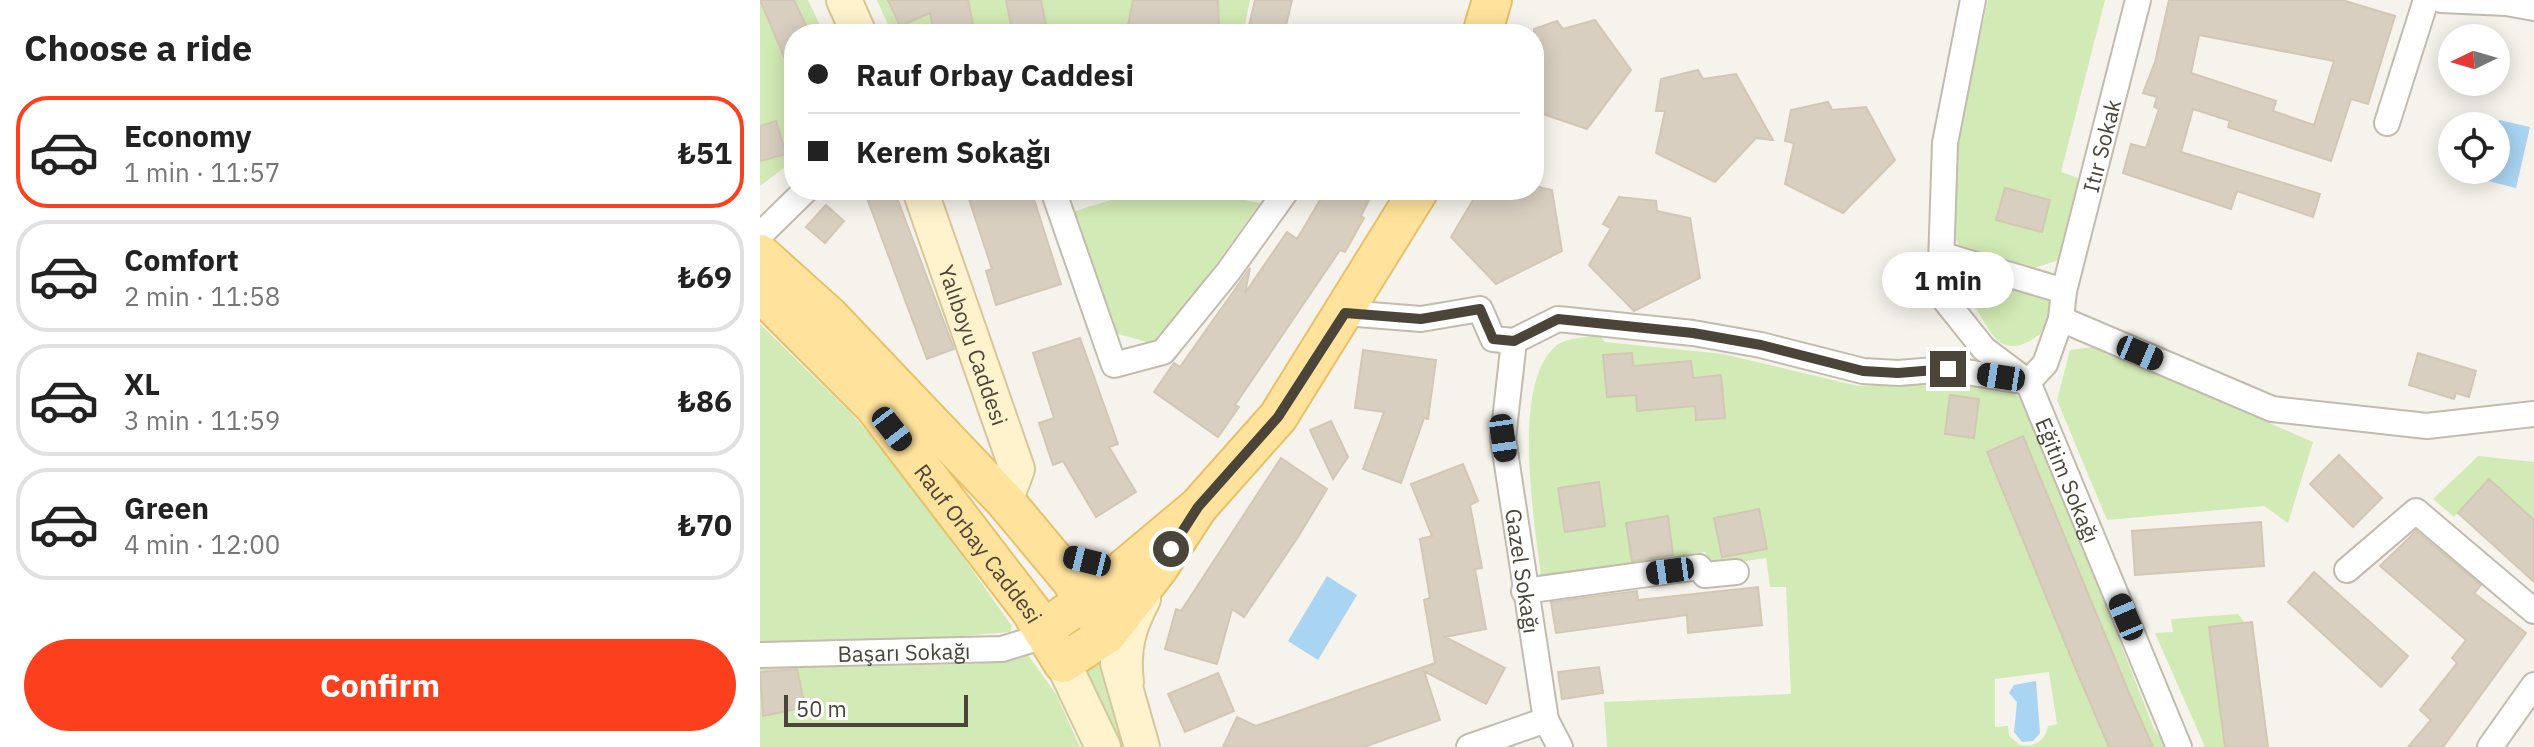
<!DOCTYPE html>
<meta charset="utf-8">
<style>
:root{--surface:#fff;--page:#f2f2f2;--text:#222;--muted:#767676;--line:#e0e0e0;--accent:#fc3f1d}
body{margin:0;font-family:"IBM Plex Sans",sans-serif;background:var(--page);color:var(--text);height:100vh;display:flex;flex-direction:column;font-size:30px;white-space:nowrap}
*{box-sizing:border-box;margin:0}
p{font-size:26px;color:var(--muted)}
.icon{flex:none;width:44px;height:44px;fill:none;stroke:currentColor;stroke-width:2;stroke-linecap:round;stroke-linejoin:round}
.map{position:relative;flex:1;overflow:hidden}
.side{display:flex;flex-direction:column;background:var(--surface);width:760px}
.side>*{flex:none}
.guide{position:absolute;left:24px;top:24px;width:760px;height:176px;border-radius:32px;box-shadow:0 4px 20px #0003;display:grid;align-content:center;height:176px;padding:0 24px;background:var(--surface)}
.needle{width:52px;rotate:265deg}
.buttons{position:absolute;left:1678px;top:24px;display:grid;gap:16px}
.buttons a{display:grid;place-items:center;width:72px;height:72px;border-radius:50%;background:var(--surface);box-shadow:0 4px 20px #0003;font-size:40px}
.scale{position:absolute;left:24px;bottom:20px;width:184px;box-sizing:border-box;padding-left:8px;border:4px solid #4b4439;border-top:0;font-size:22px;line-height:28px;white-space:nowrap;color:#4b4439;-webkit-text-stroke:6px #fff;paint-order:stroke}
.end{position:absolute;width:36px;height:36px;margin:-18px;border:10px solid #4b4439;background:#fff;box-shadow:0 0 0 4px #fff}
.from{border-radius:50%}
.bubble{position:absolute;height:56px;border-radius:28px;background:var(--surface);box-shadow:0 4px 20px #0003;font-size:26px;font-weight:800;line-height:56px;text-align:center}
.car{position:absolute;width:24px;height:48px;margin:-24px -12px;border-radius:10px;box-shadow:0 0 6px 2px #0007;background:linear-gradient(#222 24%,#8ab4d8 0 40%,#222 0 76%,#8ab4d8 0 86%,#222 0)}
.guide b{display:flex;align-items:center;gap:28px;height:76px;font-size:30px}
.guide b+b{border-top:2px solid var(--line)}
.guide i{width:20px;height:20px;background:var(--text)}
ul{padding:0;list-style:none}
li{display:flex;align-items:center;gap:24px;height:112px;margin:0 16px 12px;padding:0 8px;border:4px solid var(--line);border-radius:32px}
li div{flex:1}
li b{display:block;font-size:30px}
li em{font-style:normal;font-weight:800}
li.current{border-color:var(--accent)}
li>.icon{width:72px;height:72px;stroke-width:1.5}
h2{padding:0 24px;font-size:36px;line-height:96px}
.button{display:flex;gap:16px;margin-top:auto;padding:16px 24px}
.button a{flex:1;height:92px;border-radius:48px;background:var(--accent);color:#fff;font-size:32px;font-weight:800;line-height:92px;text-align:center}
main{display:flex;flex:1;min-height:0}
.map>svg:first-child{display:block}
.green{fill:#d2eab5;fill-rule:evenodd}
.water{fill:#a9d4f2}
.building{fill:#d8cfc1;stroke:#d3c7b4;stroke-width:2;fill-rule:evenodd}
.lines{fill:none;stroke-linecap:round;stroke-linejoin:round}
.street-casing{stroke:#c2bbae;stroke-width:28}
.secondary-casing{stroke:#d6c79b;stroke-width:38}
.primary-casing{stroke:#e6c16a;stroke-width:42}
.street{stroke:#fff;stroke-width:24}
.secondary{stroke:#fff3cd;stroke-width:34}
.primary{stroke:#ffe39c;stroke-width:38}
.route{stroke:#4b4439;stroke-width:10}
.labels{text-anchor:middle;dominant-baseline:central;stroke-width:6;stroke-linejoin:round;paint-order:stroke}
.street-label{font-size:22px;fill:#4b4439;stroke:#fff}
</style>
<main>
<section class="side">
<h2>Choose a ride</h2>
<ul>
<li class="current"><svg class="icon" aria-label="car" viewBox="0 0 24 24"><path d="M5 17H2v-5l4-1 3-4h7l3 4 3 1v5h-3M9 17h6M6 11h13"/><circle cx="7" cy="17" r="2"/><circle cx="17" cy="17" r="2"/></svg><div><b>Economy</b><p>1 min · 11:57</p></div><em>₺51</em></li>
<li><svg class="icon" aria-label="car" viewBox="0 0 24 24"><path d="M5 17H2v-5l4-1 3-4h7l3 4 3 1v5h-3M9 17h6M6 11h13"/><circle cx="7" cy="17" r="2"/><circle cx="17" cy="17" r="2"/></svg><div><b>Comfort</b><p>2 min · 11:58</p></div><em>₺69</em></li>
<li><svg class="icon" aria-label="car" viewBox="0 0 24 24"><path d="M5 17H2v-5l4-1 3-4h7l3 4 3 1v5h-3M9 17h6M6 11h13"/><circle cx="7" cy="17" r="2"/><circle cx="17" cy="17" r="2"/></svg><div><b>XL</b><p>3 min · 11:59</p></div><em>₺86</em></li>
<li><svg class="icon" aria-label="car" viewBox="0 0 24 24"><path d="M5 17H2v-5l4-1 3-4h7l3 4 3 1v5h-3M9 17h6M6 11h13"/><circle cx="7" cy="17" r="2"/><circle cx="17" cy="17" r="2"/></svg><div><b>Green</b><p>4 min · 12:00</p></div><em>₺70</em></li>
</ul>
<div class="button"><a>Confirm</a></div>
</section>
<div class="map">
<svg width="1774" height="747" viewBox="0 0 1774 747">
<rect width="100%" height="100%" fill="#f6f3ec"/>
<path class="green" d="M0 0H48L64 34H34V160L0 186Z
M117 0H490L483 34H132Z
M1228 0H1345L1301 172 1321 179 1299 260 1274 268 1199 245 1195 238 1194 157Z
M383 190H436L500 203 404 336 390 343 348 331 309 213Z
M1209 269 1293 300 1295 322C1232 379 1232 322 1199 282Z
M0 324 92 414 151 484 252 626 250 632 132 642 0 646Z
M839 335 845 342 963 354 1098 386 1168 383 1250 390 1267 404 1394 729 1408 747H847L844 702 1031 694 1026 587H1010L1006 558 951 566 945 552 781 577C775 523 750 382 797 345 807 338 827 337 839 335ZM1289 672 1297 724 1288 726C1285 741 1276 747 1260 745L1249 736 1248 726 1235 727V679Z
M1333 347 1553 442 1528 523 1504 506 1347 520 1297 400 1310 350Z
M1718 456 1774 462V520L1729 479 1694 517 1673 499Z
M1478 614 1485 623 1449 628 1465 747H1445L1395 633 1413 632 1411 619Z
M268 655 296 694 320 747H0V664L37 659 39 667 216 664Z
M341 659 371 747H362L325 668Z"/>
<path class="water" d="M1739 120 1770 127 1756 188 1724 180 1727 170H1736Z
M567 576 597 595 558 660 528 641Z
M1276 681 1280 733 1273 741 1262 742 1254 732 1257 702 1249 693 1254 685Z"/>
<path class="building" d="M0 0H34L50 34H34V80Z
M128 0H208L215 34H174L170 13 140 26Z
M246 0H281L286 24 252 30Z
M373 0H458L459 34 367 31Z
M495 0H532L524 34H487Z
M1409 0H1582L1635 16 1608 104 1591 99 1571 161 1468 127 1470 121 1433 109 1421 152 1560 194 1553 217 1477 191 1471 209 1363 173 1371 144 1386 148 1399 109 1394 107 1397 97 1383 93 1395 62ZM1439 35 1574 61 1554 125 1513 111 1516 101 1431 73Z
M835 20 871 70 827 129 774 111V29L797 21 803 29Z
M938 70 943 79 976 74 1013 140 996 138 955 182 896 153 905 111H896L901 79Z
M1068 102 1072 110 1106 107 1135 160 1083 213 1025 184 1034 143 1025 141 1031 110Z
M16 121 26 154 0 161V126Z
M774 186 792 190 802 251 736 284 691 237 719 190H774Z
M1245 188 1290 200 1282 232 1236 220Z
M104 190H134L194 349 167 359Z
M206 190H271L301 284 236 305 226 271 232 269Z
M566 190H614L601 216 604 218 585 252 580 250 475 405 479 407 458 437 394 392 414 363 420 367 490 268 485 293 527 232 537 239Z
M859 197 896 201 897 211 930 218 940 278 874 311 829 265 851 228 843 224Z
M66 205 84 221 65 243 46 227Z
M320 338 358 444 349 447 376 492 336 517 303 461 293 465 279 423 294 418 273 353Z
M603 350 676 360 668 419 664 418 641 483 603 469 624 412 595 408Z
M872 353 873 366 931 361 933 378 961 375 965 418 936 420 935 406 877 411 876 395 847 397 843 355Z
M1658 353 1716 371 1709 397 1696 393 1694 399 1649 385Z
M1190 395 1219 399 1214 438 1185 434Z
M571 421 588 457 573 479 550 430Z
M1263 436 1369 693 1393 747H1349L1317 672 1227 452Z
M1579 455 1622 498 1593 527 1550 484Z
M521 458 567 489 538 537 484 617 472 609 457 664 405 649 416 609 421 611Z
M703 464 718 501 710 505 722 568 715 569 726 629 685 637 745 668 726 704 664 671 680 720 604 747H463L477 717 496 726 675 663 664 600 670 598 660 539 672 536 651 484Z
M1729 479 1774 520V582L1698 513Z
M839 482 845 526 805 532 798 488Z
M999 509 1007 549 962 557 954 518Z
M908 516 913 555 872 561 866 523Z
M1501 522 1504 566 1375 575 1372 531Z
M1656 531 1721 585 1714 593 1766 633 1683 747H1648L1671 720 1660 710 1697 663 1692 658 1706 640 1620 566Z
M1554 572 1648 656 1621 687 1528 602Z
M998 587 1002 625 928 633 927 615 796 633 791 602 877 591 878 600Z
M1492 622 1508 747H1465L1449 627Z
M839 667 843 693 802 699 798 672Z
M37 669 45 707 3 716 0 672Z
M458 673 474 711 425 732 408 694Z"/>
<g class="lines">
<g class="street-casing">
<g id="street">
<path id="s1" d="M1213 0 1185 143 1180 294 1224 349 1268 382 1419 747"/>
<path d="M1681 0 1746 3 1774 8"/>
<path d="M1627 123 1666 0"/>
<path d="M293 190 354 365 403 352 468 272 527 190"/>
<path d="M0 235 46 190"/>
<path d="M1183 255 1304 291 1301 319 1512 409 1667 426 1774 414"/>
<path id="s2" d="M1304 291 1378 0"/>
<path d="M585 313 661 319 720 309 733 339 754 341 798 319 933 333 1001 345 1103 371 1138 373 1188 369 1268 382 1285 364 1301 319"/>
<path id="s3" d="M754 341 743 438 786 720 800 747"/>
<path d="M1587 570 1656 511 1774 611"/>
<path d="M764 591 939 567 945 575 976 572"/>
<path id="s4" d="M0 655 242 649 268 641 283 630"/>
<path d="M709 747 786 720"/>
<path d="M1730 747 1774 685"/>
</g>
</g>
<g class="secondary-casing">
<g id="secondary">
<path d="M84 0 99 34"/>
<path id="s5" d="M160 190 257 469 245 501"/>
<path d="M303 663 343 747"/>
<path d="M358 663 382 747"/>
<path d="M366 682C362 649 368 628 383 599"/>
</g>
</g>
<g class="primary-casing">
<g id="primary">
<path d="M722 34 732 0"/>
<path d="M0 254 69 316 245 501 311 580 339 622"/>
<path id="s6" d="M0 292 114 406 271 611 303 663 347 634 399 567 438 507"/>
<path d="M283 630 335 593 438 507 518 417 659 190"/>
</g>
</g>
<use href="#street" class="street"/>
<use href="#secondary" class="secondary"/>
<use href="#primary" class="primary"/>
</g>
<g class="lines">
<path class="route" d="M411 549 438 507 518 417 585 313 661 319 720 309 733 339 754 341 798 319 933 333 1001 345 1103 371 1138 373 1188 369"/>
</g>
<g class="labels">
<g class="street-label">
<text stroke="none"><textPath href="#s2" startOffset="150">Itır Sokak</textPath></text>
<text stroke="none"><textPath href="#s5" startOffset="164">Yalıboyu Caddesi</textPath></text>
<text stroke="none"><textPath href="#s1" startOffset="528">Eğitim Sokağı</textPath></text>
<text stroke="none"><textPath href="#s6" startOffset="334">Rauf Orbay Caddesi</textPath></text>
<text stroke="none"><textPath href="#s3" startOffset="232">Gazel Sokağı</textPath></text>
<text stroke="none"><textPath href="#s4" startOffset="144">Başarı Sokağı</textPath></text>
</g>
</g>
</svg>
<div class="buttons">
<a><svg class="needle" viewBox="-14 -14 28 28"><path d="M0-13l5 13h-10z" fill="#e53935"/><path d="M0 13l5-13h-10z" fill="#767676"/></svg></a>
<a><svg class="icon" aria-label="locate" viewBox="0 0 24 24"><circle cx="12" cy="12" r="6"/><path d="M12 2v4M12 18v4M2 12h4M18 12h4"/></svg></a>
</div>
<div class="scale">50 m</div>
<i class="end from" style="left:411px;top:549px"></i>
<i class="end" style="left:1188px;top:369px"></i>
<div class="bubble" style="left:1122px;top:252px;width:132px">1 min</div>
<i class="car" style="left:1380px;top:353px;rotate:113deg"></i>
<i class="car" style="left:1241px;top:377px;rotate:279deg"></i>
<i class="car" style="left:132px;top:429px;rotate:142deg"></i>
<i class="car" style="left:743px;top:438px;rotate:172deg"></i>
<i class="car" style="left:327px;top:561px;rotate:284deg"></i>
<i class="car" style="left:910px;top:571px;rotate:262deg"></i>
<i class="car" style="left:1366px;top:617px;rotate:337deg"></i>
<div class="guide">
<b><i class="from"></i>Rauf Orbay Caddesi</b>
<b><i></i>Kerem Sokağı</b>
</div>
</div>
</main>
